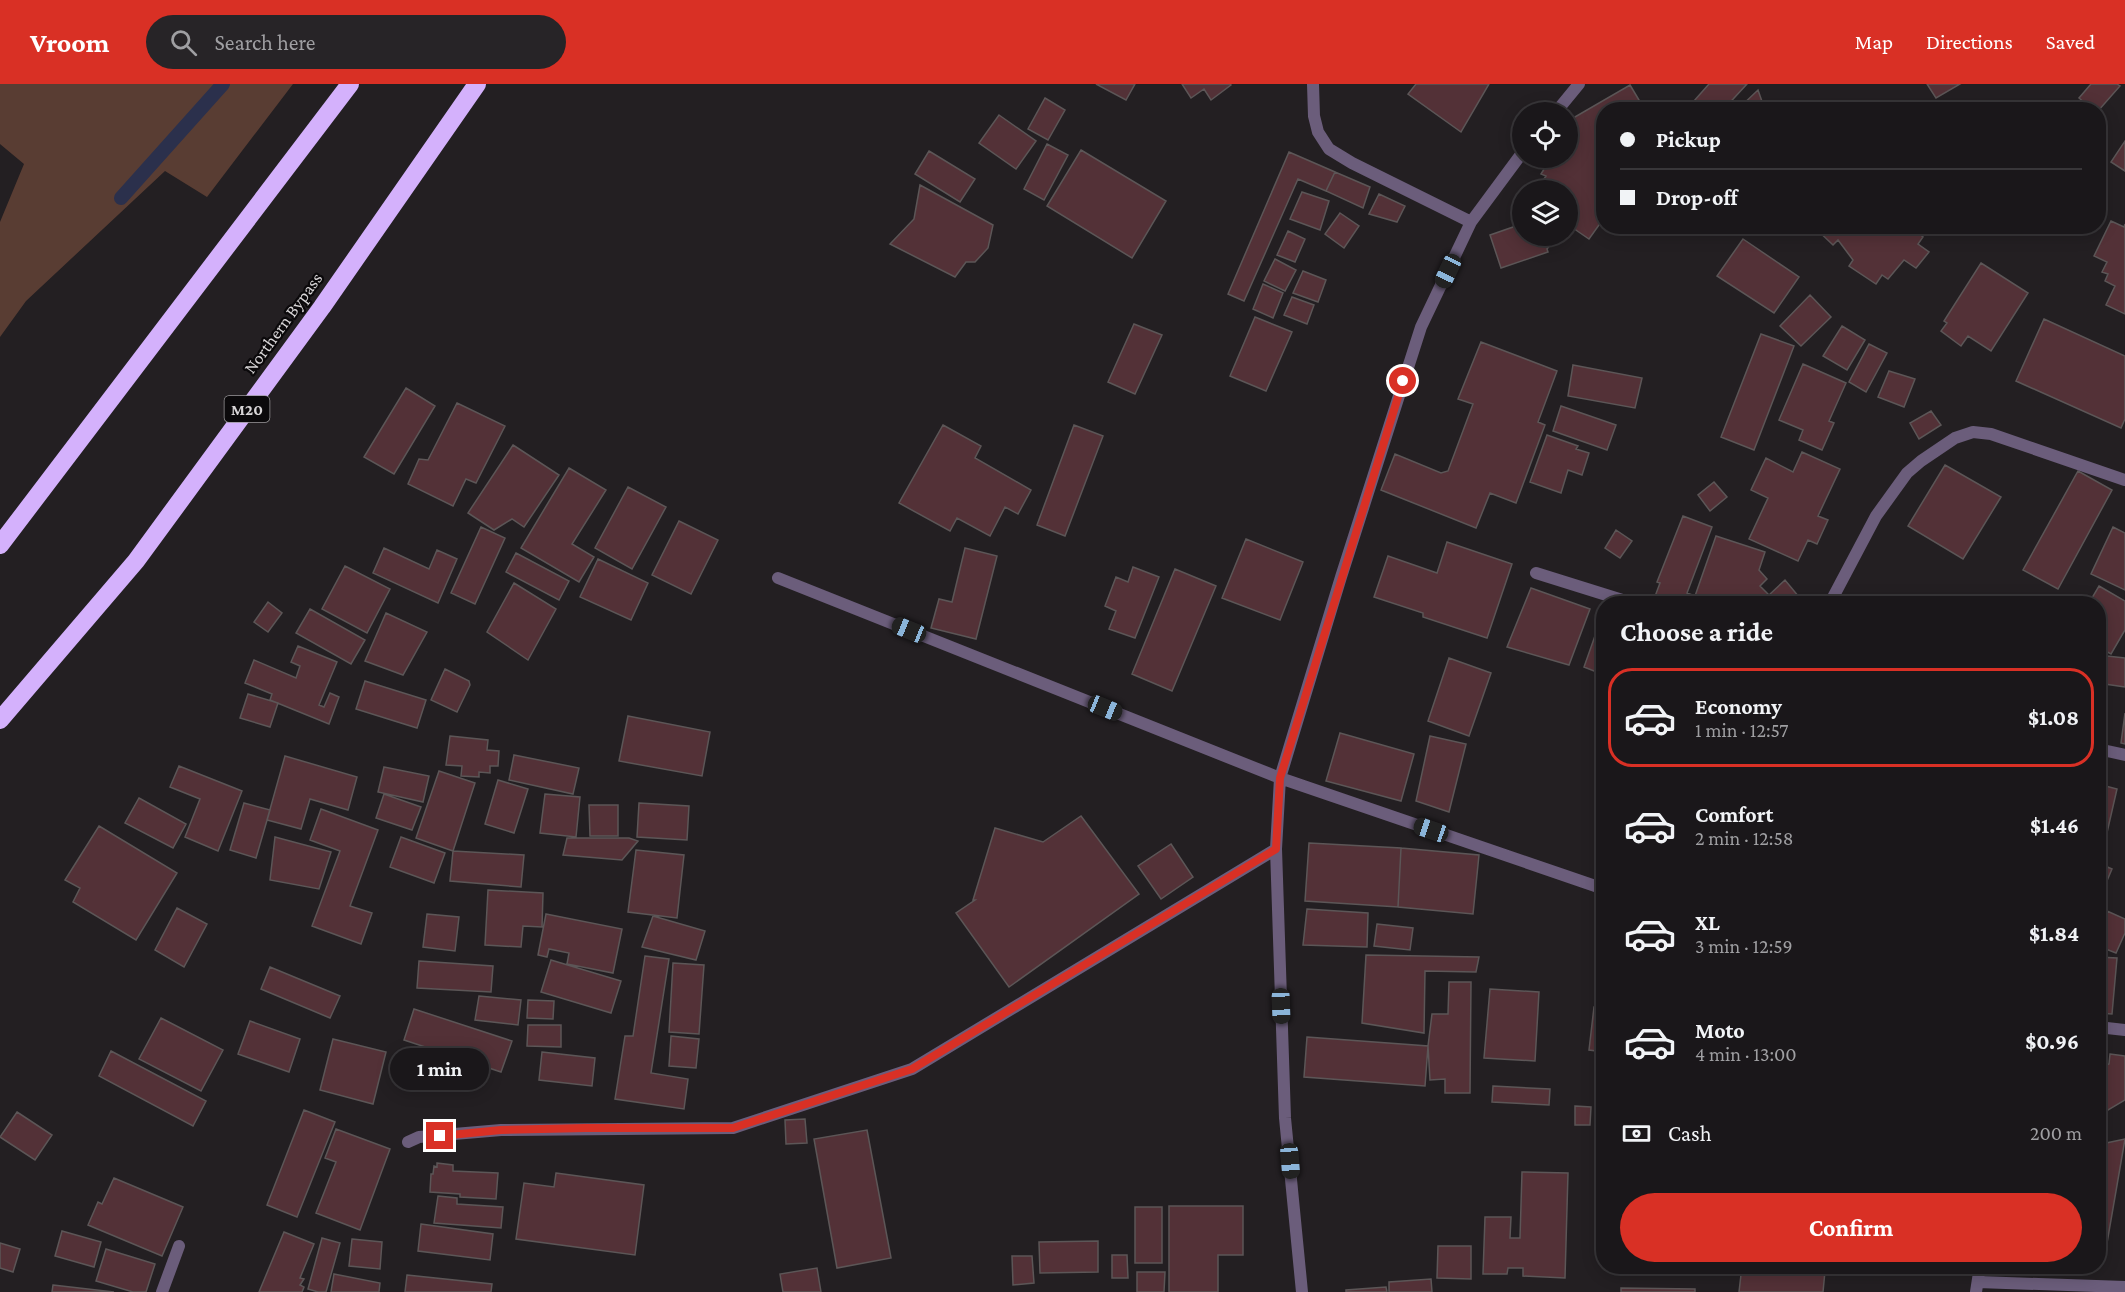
<!DOCTYPE html>
<meta charset="utf-8">
<style>
:root{--surface:#1a171a;--page:#272427;--text:#f1f3f6;--muted:#9f9fa2;--line:#383639;--accent:#d93025}
body{margin:0;font-family:"Crimson Pro",serif;background:var(--page);color:var(--text);height:100vh;display:flex;flex-direction:column;font-size:22px;white-space:nowrap}
*{box-sizing:border-box;margin:0}
p{font-size:20px;color:var(--muted)}
.icon{flex:none;width:33px;height:33px;fill:none;stroke:currentColor;stroke-width:2;stroke-linecap:round;stroke-linejoin:round}
.map{position:relative;flex:1;overflow:hidden}
.drawer{position:absolute;left:1596px;top:512px;width:510px;height:678px;display:flex;flex-direction:column;background:var(--surface);border-radius:24px;box-shadow:0 3px 15px #0003,0 0 0 2px var(--line)}
.drawer>*{flex:none}
.top-card{position:absolute;left:1596px;top:18px;width:510px;height:132px;border-radius:24px;box-shadow:0 3px 15px #0003,0 0 0 2px var(--line);display:grid;align-content:center;height:132px;padding:0 24px;background:var(--surface)}
.controls{position:absolute;left:1512px;top:18px;display:grid;gap:12px}
.controls a{display:grid;place-items:center;width:66px;height:66px;border-radius:50%;background:var(--surface);box-shadow:0 3px 15px #0003,0 0 0 2px var(--line);font-size:30px}
.end{position:absolute;width:27px;height:27px;margin:-14px;border:8px solid #d93025;background:#fff;box-shadow:0 0 0 3px #fff}
.from{border-radius:50%}
.bubble{position:absolute;height:42px;border-radius:21px;background:var(--surface);box-shadow:0 3px 15px #0003,0 0 0 2px var(--line);font-size:20px;font-weight:700;line-height:42px;text-align:center}
.car{position:absolute;width:18px;height:36px;margin:-18px -9px;border-radius:8px;box-shadow:0 0 4px 2px #0007;background:linear-gradient(#222 24%,#8ab4d8 0 40%,#222 0 76%,#8ab4d8 0 86%,#222 0)}
.top-card b{display:flex;align-items:center;gap:21px;height:57px;font-size:22px}
.top-card b+b{border-top:2px solid var(--line)}
.top-card i{width:15px;height:15px;background:var(--text)}
ul{padding:0;list-style:none}
li{display:flex;align-items:center;gap:18px;height:99px;margin:0 12px 9px;padding:0 12px;border:3px solid transparent;border-radius:24px}
li div{flex:1}
li b{display:block;font-size:22px}
li em{font-style:normal;font-weight:700}
li.on{border-color:var(--accent)}
li>.icon{width:54px;height:54px;stroke-width:1.5}
h2{padding:0 24px;font-size:27px;line-height:72px}
.pay{display:flex;align-items:center;gap:15px;height:66px;padding:0 24px;font-size:22px}
.pay p{margin-inline-start:auto}
.action{display:flex;gap:12px;margin-top:auto;padding:12px 24px}
.action a{flex:1;height:69px;border-radius:36px;background:var(--accent);color:#fff;font-size:24px;font-weight:700;line-height:69px;text-align:center}
header{display:flex;align-items:center;gap:36px;box-sizing:border-box;height:84px;padding:0 30px;background:var(--accent);color:#fff}
header strong{font-size:28px}
nav{display:flex;gap:33px;margin-inline-start:auto;font-size:21px}
.search{width:420px;height:54px;background:var(--page);display:flex;align-items:center;gap:15px;box-sizing:border-box;padding:0 21px;border-radius:33px;color:var(--muted);font-size:22px}
.map>svg:first-child{display:block}
.green{fill:#593d33}
.lines{fill:none;stroke-linecap:round;stroke-linejoin:round}
.stream{stroke:#2b304c;stroke-width:14}
.building{fill:#533137;stroke:#5c5657;stroke-width:1.5}
.street{stroke:#6b5d7b;stroke-width:12}
.highway{stroke:#d4b1fc;stroke-width:18}
.route{stroke:#d93025;stroke-width:8}
.labels{text-anchor:middle;dominant-baseline:central;stroke-width:4.5;stroke-linejoin:round;paint-order:stroke}
.shield{fill:#0b090b;stroke:#9a989a;stroke-width:1.5}
.shield-label{font-size:16px;font-weight:bold;fill:#d8d5d7}
.street-label{font-size:18px;fill:#d8d5d7;stroke:#0b090b}
</style>
<header>
<strong>Vroom</strong>
<div class="search"><svg class="icon" aria-label="search" viewBox="0 0 24 24"><circle cx="10" cy="10" r="6"/><path d="M15 15l6 6"/></svg>Search here</div>
<nav><a>Map</a><a>Directions</a><a>Saved</a></nav>
</header>
<div class="map">
<svg width="2125" height="1208" viewBox="0 0 2125 1208">
<rect width="100%" height="100%" fill="#231f22"/>
<path class="green" d="M0 0H293L207 113 165 87 26 217 0 253V138L24 80 0 60Z"/>
<g class="lines">
<path class="stream" d="M121 114 223 0"/>
</g>
<path class="building" d="M1096 0H1135L1126 16Z
M1182 0H1230L1231 1 1211 16 1204 5 1191 14Z
M1416 0H1489L1461 48 1408 10Z
M1709 0H1747L1723 26H1686Z
M1927 0H1960L1936 14Z
M2091 0H2117L2120 2 2098 27 2093 26 2079 14Z
M1630 1 1645 26H1604V134L1589 155 1570 142 1568 146V106H1529L1534 98 1540 101 1546 92 1541 90 1551 74H1568V37Z
M1758 6 1765 26H1737Z
M1045 14 1065 26 1048 56 1028 45Z
M999 31 1036 57 1016 85 979 59Z
M2125 57V87L2111 78Z
M1047 60 1068 71 1044 116 1024 105Z
M1081 66 1166 117 1132 174 1047 122Z
M929 67 975 95 960 118 915 90Z
M1289 68 1335 88 1326 107 1298 95 1244 217 1228 210Z
M1335 88 1370 103 1363 124 1326 107Z
M920 101 993 141 988 164 975 178H966L955 193 890 160 914 135Z
M1302 108 1329 117 1320 146 1290 135Z
M1379 110 1405 122 1397 138 1369 130Z
M1522 117V152H1564L1561 157 1556 153 1547 165 1548 168 1501 184 1490 151 1513 143 1520 134 1515 131Z
M1340 129 1359 142 1344 164 1325 150Z
M2111 137 2124 143 2125 140V230L2106 221 2115 202 2105 197 2108 190 2102 188 2107 178 2094 172Z
M1813 142H1914L1913 145 1923 153 1918 160 1929 168 1916 184 1904 176 1888 195 1882 191 1876 200 1849 182 1853 176 1838 156 1833 161Z
M1288 147 1305 155 1295 178 1277 171Z
M1743 155 1799 193 1774 229 1717 192Z
M1275 175 1296 186 1285 207 1264 197Z
M1981 179 2028 209 1991 267 1968 252 1961 262 1941 247 1947 239 1944 237Z
M1303 187 1326 196 1318 218 1293 209Z
M1263 200 1283 209 1273 234 1253 225Z
M1810 211 1831 233 1801 262 1780 242Z
M1292 213 1314 221 1307 240 1284 231Z
M1255 233 1292 248 1266 307 1230 292Z
M2044 235 2125 272V335L2121 344 2016 297Z
M1134 240 1162 251 1135 310 1108 298Z
M1842 242 1865 256 1847 286 1823 272Z
M1761 250 1794 262 1754 366 1721 353Z
M1481 258 1557 287 1538 338 1545 341 1516 419 1490 409 1476 444 1381 406 1395 370 1441 389 1448 387 1473 320 1458 315Z
M1869 260 1887 269 1866 308 1849 298Z
M1803 280 1846 299 1829 337 1834 339 1822 366 1799 356 1803 346 1779 336Z
M1573 281 1642 294 1635 324 1568 312Z
M1889 287 1915 295 1904 323 1878 313Z
M406 304 435 322 394 390 364 373Z
M457 319 505 342 476 399 466 395 453 422 408 400 419 375 428 376Z
M1561 322 1616 341 1607 366 1553 347Z
M1931 327 1941 341 1919 355 1910 339Z
M943 341 981 362 975 374 1031 406 1018 430 1005 423 990 452 957 434 950 447 899 419Z
M1074 341 1103 352 1065 452 1037 441Z
M1547 351 1578 362 1576 365 1589 369 1582 391 1568 386 1561 409 1530 398Z
M513 361 559 391 524 443 512 435 494 446 468 429Z
M1802 368 1840 385 1818 432 1828 436 1817 460 1808 456 1798 477 1749 455 1768 414 1751 406 1766 374 1793 388Z
M1945 381 2001 413 1963 475 1908 442Z
M569 384 606 406 572 460 594 473 579 498 521 464Z
M2078 387 2112 406 2058 505 2023 486Z
M1714 398 1727 413 1710 427 1698 411Z
M628 403 666 423 632 485 595 464Z
M1683 432 1712 443 1687 509 1695 512 1716 452 1765 468 1759 486 1767 495 1760 502 1769 511 1785 496 1804 519H1664L1654 515 1660 499 1657 498Z
M679 437 718 456 691 510 652 491Z
M481 443 505 454 475 520 451 509Z
M2113 443 2125 449V506L2091 490Z
M1616 446 1632 457 1620 474 1605 464Z
M1246 455 1303 478 1280 536 1222 514Z
M1447 458 1512 480 1487 554 1423 533V529L1374 513 1388 472 1437 489Z
M384 464 429 485 437 466 457 475 438 519 373 489Z
M965 464 997 472 976 555 931 544 939 515 952 518Z
M516 469 569 497 559 516 506 488Z
M598 475 648 499 631 536 580 513Z
M345 482 390 505 367 549 322 525Z
M1133 483 1159 493 1135 554 1109 545 1116 527 1105 522 1116 493 1128 498Z
M1175 485 1216 502 1172 607 1132 590Z
M514 499 556 525 528 576 487 548Z
M2099 502 2125 517V546L2111 570 2098 563V519H2089Z
M1531 504 1590 525 1569 581 1507 563Z
M268 518 282 529 268 548 254 538Z
M310 525 365 556 351 580 296 549Z
M386 529 427 548 403 591 365 577Z
M1596 549 1604 552V591L1584 583Z
M298 562 337 578 319 621 324 623 330 609 339 613 329 640 270 616 272 610 245 599 254 576 296 594 300 582 291 578Z
M2098 571 2125 574V603L2098 599Z
M1449 574 1491 589 1469 652 1428 637Z
M445 585 469 597 470 601 457 628 431 616Z
M365 597 426 616 417 644 356 625Z
M248 610 278 619 270 643 240 634Z
M2125 629V660L2121 659Z
M628 632 710 648 702 692 619 677Z
M1340 649 1414 670 1401 717 1326 697Z
M450 652 488 656 487 666 499 667 498 682H490V689L479 688V693L461 692 462 682 446 681Z
M1430 652 1466 660 1449 728 1416 717Z
M514 671 579 684 573 710 509 696Z
M285 672 357 693 348 726 310 715 301 745 267 736Z
M179 682 242 707 218 767 185 753 200 715 170 703Z
M384 683 429 692 423 718 378 708Z
M439 687 475 699 453 767 416 754Z
M498 696 528 705 514 749 485 740Z
M2098 700 2117 705 2106 753 2098 751Z
M384 710 421 723 412 746 376 734Z
M545 710 580 713 576 753 540 749Z
M139 714 186 740 173 764 125 739Z
M244 719 270 726 256 774 230 766Z
M639 719 689 722 687 756 637 753Z
M589 721H618V752H590Z
M321 725 378 746 350 822 372 829 361 860 312 842 340 767 310 756Z
M1081 732 1139 810 1009 903 956 829 975 816H973L995 744 1043 758Z
M99 742 177 789 136 856 73 818 80 804 65 796Z
M275 753 331 768 319 805 270 796Z
M401 753 445 769 434 799 390 783Z
M567 754H629L638 757 622 776 563 771Z
M1309 759 1401 764 1398 823 1305 817Z
M1171 760 1193 793 1161 815 1138 782Z
M1401 764 1479 771 1473 830 1398 823Z
M636 766 684 771 677 834 628 828Z
M453 767 524 771 521 803 450 797Z
M2098 779 2112 785 2098 818Z
M488 806 543 809 542 843 523 842 521 863 485 861Z
M177 824 207 840 184 883 155 866Z
M1307 825 1368 829 1367 863 1303 861Z
M2107 827 2125 835V849L2116 869 2098 862V846Z
M427 830 459 833 455 867 423 863Z
M546 830 622 845 613 889 567 880 569 869 549 865 547 873 538 871Z
M653 832 705 847 696 876 642 863Z
M1377 840 1413 844 1410 866 1374 862Z
M1366 871 1479 873 1476 888 1425 887 1424 949 1362 939Z
M645 872 669 875 651 989 688 995 684 1025 615 1015 625 952H633Z
M2098 873 2117 874 2112 930 2098 929Z
M551 876 621 897 611 929 541 908Z
M419 877 493 882 491 908 417 904Z
M673 879 704 881 699 950 669 948Z
M270 883 340 912 330 934 261 905Z
M1449 898H1471L1470 1009H1445V995L1430 996 1428 962 1432 930H1448Z
M1490 905 1539 908 1535 977 1484 974Z
M479 912 521 916 518 941 475 936Z
M528 916 554 917 553 935 527 934Z
M1594 923 1604 924V968L1589 966Z
M414 925 512 957 501 988 404 956Z
M161 934 223 966 201 1007 139 975Z
M250 937 300 955 289 988 238 970Z
M528 941H561V963L527 962Z
M671 952 699 955 696 984 669 982Z
M1307 953 1428 962 1425 1002 1304 993Z
M333 955 386 968 373 1020 320 1006Z
M111 967 206 1017 193 1042 99 992Z
M542 968 595 974 592 1002 539 996Z
M2110 970 2125 972V1016L2098 1032V984L2109 980Z
M1493 1002 1550 1005 1549 1021 1492 1018Z
M1575 1022 1591 1023 1590 1041H1575Z
M304 1026 335 1038 297 1133 267 1121Z
M17 1028 52 1051 35 1076 0 1053Z
M805 1035 807 1059 786 1060 785 1036Z
M336 1045 390 1065 360 1146 316 1129 336 1078 325 1074Z
M867 1046 891 1174 837 1184 814 1055Z
M2105 1046 2106 1059 2125 1055 2106 1165 2098 1164V1047Z
M437 1079 453 1081V1087L498 1089 496 1115 460 1113V1110L430 1108 431 1090H433L434 1082 437 1083Z
M1522 1088 1568 1089 1565 1194 1523 1192V1184H1508L1507 1190H1483L1485 1133H1511L1510 1154H1520Z
M556 1089 644 1101 635 1171 516 1155 524 1099 554 1103Z
M114 1094 183 1123 162 1172 88 1141 98 1118 102 1120Z
M438 1112 457 1114V1120L503 1123 501 1144 434 1139Z
M1169 1122H1243V1171H1218V1208H1169Z
M1135 1123H1162V1179H1135Z
M421 1140 493 1150 490 1176 418 1167Z
M62 1147 101 1158 94 1183 55 1172Z
M284 1148 314 1160 300 1194 304 1195 300 1201 304 1203 302 1208H259Z
M322 1154 340 1159 326 1208H318L308 1205Z
M352 1155 382 1158 380 1185 349 1182Z
M1098 1157V1188L1040 1189 1039 1158Z
M0 1159 20 1165 13 1188 0 1184Z
M1438 1162H1471V1195L1437 1194Z
M106 1165 155 1180 146 1208H133L96 1197Z
M1112 1171H1127L1128 1194H1112Z
M1012 1172H1032L1034 1199 1013 1201Z
M1742 1182H1785L1825 1187 1823 1208H1739Z
M1785 1182H1840V1188Z
M817 1184 821 1208H783L780 1190Z
M1137 1188H1165L1164 1208H1137Z
M334 1190 380 1199 379 1208H331Z
M407 1191 492 1200 491 1208H405Z
M1431 1195 1432 1208H1389V1198Z
M53 1201 114 1208H52Z
M1386 1203 1387 1208H1346V1206Z
M1621 1204 1695 1205V1208H1621Z"/>
<g class="lines">
<path class="street" d="M1313 0 1314 32 1318 48 1329 65 1352 79 1471 138
M1556 28 1579 0
M1536 489 1632 519
M778 494 1280 694 1604 805
M1830 519 1876 432 1907 389 1921 377 1955 354 1973 348 1991 350 2125 396
M2098 665 2125 671
M2098 943 2125 946
M408 1058 419 1053 501 1046 733 1044 912 985 1276 765
M1978 1198 2125 1203
M162 1208 179 1162
M1302 1208 1285 1034 1276 765 1280 694 1341 493 1421 243 1471 138 1522 69
M1976 1208 1980 1182"/>
<path class="highway" d="M0 461 350 0
M0 636 136 477 322 223 477 0"/>
</g>
<g class="lines">
<path class="route" d="M440 1052 501 1046 585 1044H733L912 985 1276 765 1280 694 1403 297"/>
</g>
<g class="labels">
<rect class="shield" x="224.5" y="312" width="45" height="26" rx="4.5"/>
<g class="shield-label">
<text x="247" y="325">M20</text>
</g>
<g class="street-label">
<text transform="translate(283 239) rotate(-54)">Northern Bypass</text>
</g>
</g>
</svg>
<div class="controls">
<a><svg class="icon" aria-label="locate" viewBox="0 0 24 24"><circle cx="12" cy="12" r="6"/><path d="M12 2v4M12 18v4M2 12h4M18 12h4"/></svg></a>
<a><svg class="icon" aria-label="layers" viewBox="0 0 24 24"><path d="M12 4l9 5-9 5-9-5zM3 14l9 5 9-5"/></svg></a>
</div>
<i class="end from" style="left:1403px;top:297px"></i>
<i class="end" style="left:440px;top:1052px"></i>
<div class="bubble" style="left:390px;top:964px;width:99px">1 min</div>
<i class="car" style="left:1448px;top:187px;rotate:205deg"></i>
<i class="car" style="left:909px;top:546px;rotate:292deg"></i>
<i class="car" style="left:1105px;top:624px;rotate:112deg"></i>
<i class="car" style="left:1431px;top:746px;rotate:289deg"></i>
<i class="car" style="left:1281px;top:922px;rotate:178deg"></i>
<i class="car" style="left:1290px;top:1077px;rotate:175deg"></i>
<div class="top-card">
<b><i class="from"></i>Pickup</b>
<b><i></i>Drop-off</b>
</div>
<section class="drawer">
<h2>Choose a ride</h2>
<ul>
<li class="on"><svg class="icon" aria-label="car" viewBox="0 0 24 24"><path d="M5 17H2v-5l4-1 3-4h7l3 4 3 1v5h-3M9 17h6M6 11h13"/><circle cx="7" cy="17" r="2"/><circle cx="17" cy="17" r="2"/></svg><div><b>Economy</b><p>1 min · 12:57</p></div><em>$1.08</em></li>
<li><svg class="icon" aria-label="car" viewBox="0 0 24 24"><path d="M5 17H2v-5l4-1 3-4h7l3 4 3 1v5h-3M9 17h6M6 11h13"/><circle cx="7" cy="17" r="2"/><circle cx="17" cy="17" r="2"/></svg><div><b>Comfort</b><p>2 min · 12:58</p></div><em>$1.46</em></li>
<li><svg class="icon" aria-label="car" viewBox="0 0 24 24"><path d="M5 17H2v-5l4-1 3-4h7l3 4 3 1v5h-3M9 17h6M6 11h13"/><circle cx="7" cy="17" r="2"/><circle cx="17" cy="17" r="2"/></svg><div><b>XL</b><p>3 min · 12:59</p></div><em>$1.84</em></li>
<li><svg class="icon" aria-label="car" viewBox="0 0 24 24"><path d="M5 17H2v-5l4-1 3-4h7l3 4 3 1v5h-3M9 17h6M6 11h13"/><circle cx="7" cy="17" r="2"/><circle cx="17" cy="17" r="2"/></svg><div><b>Moto</b><p>4 min · 13:00</p></div><em>$0.96</em></li>
</ul>
<div class="pay"><svg class="icon" aria-label="cash" viewBox="0 0 24 24"><path d="M3 7h18v10H3z"/><circle cx="12" cy="12" r="2"/></svg>Cash<p>200 m</p></div>
<div class="action"><a>Confirm</a></div>
</section>
</div>
